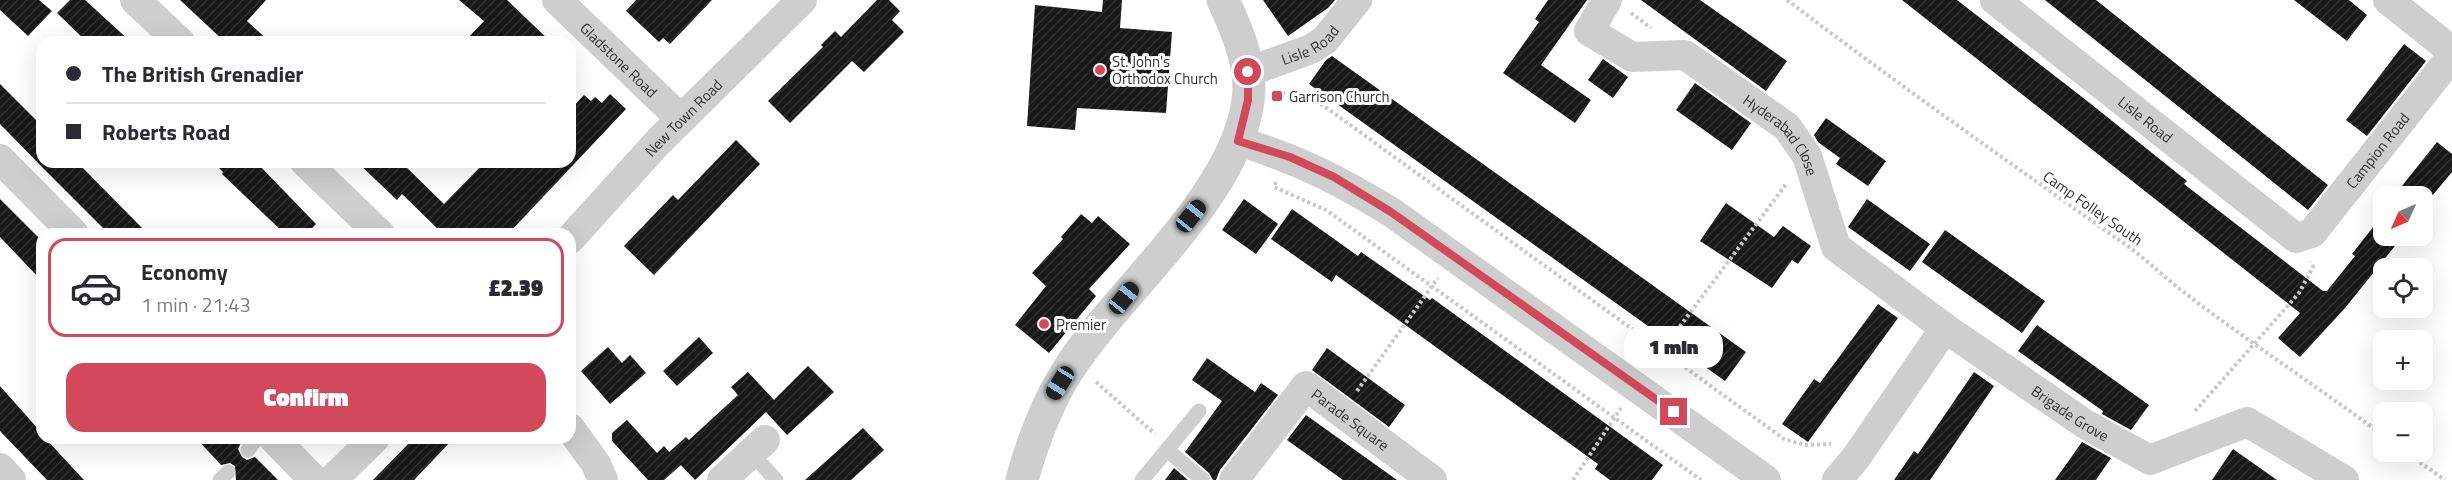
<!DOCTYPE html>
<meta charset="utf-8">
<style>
:root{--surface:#fff;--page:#f7f7f7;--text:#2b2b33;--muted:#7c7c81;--line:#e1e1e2;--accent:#d2495c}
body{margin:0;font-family:"Titillium Web",sans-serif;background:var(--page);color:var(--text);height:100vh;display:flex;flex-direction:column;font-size:22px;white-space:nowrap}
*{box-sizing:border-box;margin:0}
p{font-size:20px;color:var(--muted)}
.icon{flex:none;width:33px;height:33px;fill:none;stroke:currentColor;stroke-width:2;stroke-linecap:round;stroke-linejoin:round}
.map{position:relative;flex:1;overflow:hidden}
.panel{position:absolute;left:36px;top:228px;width:540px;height:216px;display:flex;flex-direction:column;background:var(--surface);border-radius:18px;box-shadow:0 6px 24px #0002}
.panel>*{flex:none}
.top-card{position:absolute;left:36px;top:36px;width:540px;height:132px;border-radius:18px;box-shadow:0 6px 24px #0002;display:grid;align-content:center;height:132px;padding:0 30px;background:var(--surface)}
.needle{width:39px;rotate:225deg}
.controls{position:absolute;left:2373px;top:186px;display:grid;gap:12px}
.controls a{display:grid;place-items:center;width:60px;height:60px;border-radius:12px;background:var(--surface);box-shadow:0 6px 24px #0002;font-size:30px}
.end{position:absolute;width:27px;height:27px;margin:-14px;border:8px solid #d2495c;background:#fff;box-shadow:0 0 0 3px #fff}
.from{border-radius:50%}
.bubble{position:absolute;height:42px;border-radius:18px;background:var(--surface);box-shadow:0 6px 24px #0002;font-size:20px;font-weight:800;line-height:42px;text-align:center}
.car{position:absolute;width:18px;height:36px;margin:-18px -9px;border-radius:8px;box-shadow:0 0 4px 2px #0007;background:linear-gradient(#222 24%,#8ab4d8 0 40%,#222 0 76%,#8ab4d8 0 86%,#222 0)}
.top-card b{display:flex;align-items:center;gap:21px;height:57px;font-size:22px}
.top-card b+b{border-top:2px solid var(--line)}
.top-card i{width:15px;height:15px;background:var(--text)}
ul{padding:10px 0 0;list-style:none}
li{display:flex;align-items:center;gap:18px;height:99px;margin:0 12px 9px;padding:0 18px;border:3px solid transparent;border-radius:18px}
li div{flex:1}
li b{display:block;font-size:22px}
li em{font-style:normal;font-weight:800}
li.on{border-color:var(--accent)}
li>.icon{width:54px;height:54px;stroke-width:1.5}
.button{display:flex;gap:12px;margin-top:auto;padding:12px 30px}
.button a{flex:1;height:69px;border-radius:18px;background:var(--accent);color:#fff;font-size:24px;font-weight:800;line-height:69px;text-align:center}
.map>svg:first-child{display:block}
.building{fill:url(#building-hatch)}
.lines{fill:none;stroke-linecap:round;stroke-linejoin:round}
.path{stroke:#c8c8c8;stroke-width:4;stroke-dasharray:3 3;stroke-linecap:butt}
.service{stroke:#cecece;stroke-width:15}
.minor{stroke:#cecece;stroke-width:30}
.tertiary{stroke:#cecece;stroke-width:33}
.route{stroke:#d2495c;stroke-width:8}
.poi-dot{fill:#d2495c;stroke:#fff;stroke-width:2}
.labels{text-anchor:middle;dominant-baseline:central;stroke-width:6;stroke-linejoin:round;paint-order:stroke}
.street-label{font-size:15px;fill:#313131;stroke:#fff}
.poi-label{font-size:15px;fill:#313131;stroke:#fff;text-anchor:start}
</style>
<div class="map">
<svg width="2452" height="480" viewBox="0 0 2452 480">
<defs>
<pattern id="building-hatch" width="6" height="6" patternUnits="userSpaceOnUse" patternTransform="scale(1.5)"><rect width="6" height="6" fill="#181818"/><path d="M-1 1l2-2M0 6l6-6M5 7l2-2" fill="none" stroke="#313131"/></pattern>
</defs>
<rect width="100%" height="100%" fill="#fff"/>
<path class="building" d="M0 0H39L52 11 28 36 0 10Z
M70 0H85L131 42H87L57 13Z
M180 0H266L247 21 270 42H225Z
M459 0H507L551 42H464L484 21Z
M636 0H712L670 44 663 38 659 42 626 11Z
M877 0H889L900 11 892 20 904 32 864 72 852 61 790 123 768 101 823 47 821 45 835 31 841 37Z
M1103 0H1122L1120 28 1172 32 1166 113 1077 108 1075 130 1027 126 1035 5 1102 12Z
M1263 0H1335L1328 8 1288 36Z
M1548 0H1587L1541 65 1591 100 1575 123 1503 73 1539 22 1535 19Z
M1641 0H1700L1787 61 1766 91Z
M1902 0H1957L2091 104 2187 181 2184 184 2323 291H2327L2355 256 2352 254 2384 213V236H2403L2345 308 2300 357 2278 338 2300 313Z
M2045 0H2096L2328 185 2308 210Z
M2294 0H2349L2367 15 2347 41Z
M2404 44 2426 61 2367 136 2346 120Z
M1332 56 1746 352 1725 381 1309 84 1326 60Z
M1603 59 1628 77 1613 98 1588 80Z
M1695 83 1751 123 1732 150 1676 110Z
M0 84 42 126V162H77L148 234H109L42 167 0 124Z
M610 94 626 109 508 234H443L402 194 397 200 357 162H401L444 204 485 162H570V110L584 95 591 101 595 97 602 103Z
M1826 118 1886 161 1868 186 1836 164 1840 158 1818 142 1814 135Z
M736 140 760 164 654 275 624 246 673 195 678 200Z
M2437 142 2452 154V172L2432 196H2394Z
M213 162H256L316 224 307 234H285L222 174 223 172Z
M0 199 42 241V281L0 237Z
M1244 199 1278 224 1256 254 1222 230Z
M1867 199 1930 244 1910 271 1848 227Z
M1726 203 1774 237 1783 226 1811 246 1798 264 1792 260 1772 288 1700 241Z
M1292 209 1358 256 1361 252 1430 300 1432 298 1663 465 1652 480H1610L1595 469 1598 464 1336 275 1332 282 1271 239Z
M1081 214 1092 223 1098 216 1130 244 1089 289 1096 296 1049 353 1015 325 1046 286 1032 273 1063 239 1061 237Z
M1945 230 2045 301 2022 333 1922 262Z
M1878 304 1898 318 1808 442 1782 424 1814 379 1820 383Z
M2037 325 2149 405 2131 430 2102 414 2103 411 2018 351Z
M699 337 713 353 677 386 663 371Z
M608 347 622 363 630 355 646 373 610 404 581 371Z
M1327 348 1405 405 1389 427 1312 370Z
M1207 358 1255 392 1261 383 1278 395 1220 470 1216 480H1213L1209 473 1185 452 1222 401 1192 380Z
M808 366 834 392 787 435 766 412 695 480 677 461 681 465 664 480H648L612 441V433L627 420 657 453 664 446 669 452 686 437 689 440 738 395 731 387 748 372 774 400Z
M1974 372 1994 386 1930 480H1894L1914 451 1918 454Z
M0 386 39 430 42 438H45L84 480H47L0 431Z
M1306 415 1397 480H1343L1287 440Z
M863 428 884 450 851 480H805Z
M196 438H236L241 443 238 449 242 457 247 460 255 457 278 480H236L235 466 230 463 221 465Z
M414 438H454L414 480H373Z
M2082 442 2111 458 2096 480H2055Z
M2233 449 2277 480H2212Z
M1174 468 1188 480H1165Z"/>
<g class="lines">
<path class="path" d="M1787 0C1899 85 2014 166 2129 247 2148 261 2166 279 2185 293 2250 343 2318 387 2384 436
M1631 13 1651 28
M1276 93H1306L1784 439 1805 445 1831 444
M1276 182 1274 187 1326 210 1701 480
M1651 365 1787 183
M1096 382 1155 434
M1357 391 1438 278
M2195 411 2299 293 2313 267 2310 262
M2405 452 2445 480
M1573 480 1621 408"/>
<path class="service" d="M248 450 257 438
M1167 450 1203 480
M751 453 776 480
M220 480 228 472
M1142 480 1199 411"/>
<g class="minor">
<path d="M135 0 180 42"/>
<path id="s1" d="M557 0 681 119"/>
<path id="s2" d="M1607 0 1589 31 1632 57 1685 55 1787 127 1807 156 1836 247 1945 328"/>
<path id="s3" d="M1995 0 2296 238 2312 233 2452 56"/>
<path d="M2388 0 2452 51"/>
<path id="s4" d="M1248 72 1311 49 1325 40 1357 0"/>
<path d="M1238 141C1297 159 1339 180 1391 212L1766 480"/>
<path d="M0 159 74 234"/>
<path d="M305 162 380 234"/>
<path id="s5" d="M570 239 658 142 802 0"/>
<path d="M570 428 596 464 603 480"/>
<path d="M273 438 314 480"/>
<path d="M0 468 11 480"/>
<path d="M332 480 375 438"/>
<path d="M722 480 765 440"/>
<path id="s6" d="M1234 480 1306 386 1432 480"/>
<path id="s7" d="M1837 480 1855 459 1945 328 2085 424 2150 460 2247 422 2344 480"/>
</g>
<path class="tertiary" d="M1022 480C1033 440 1047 402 1070 367 1122 288 1235 196 1248 101 1253 67 1237 30 1223 0"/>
</g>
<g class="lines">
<path class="route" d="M1248 72V100L1238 141 1290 157 1334 177 1391 212 1674 412"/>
</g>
<g class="poi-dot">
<circle cx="1100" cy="70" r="6"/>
<rect x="1271" y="90" width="12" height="12" rx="3"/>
<circle cx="1044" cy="324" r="6"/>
</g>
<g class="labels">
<g class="street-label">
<text stroke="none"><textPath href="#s4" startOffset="68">Lisle Road</textPath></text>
<text stroke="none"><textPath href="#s1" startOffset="86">Gladstone Road</textPath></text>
<text stroke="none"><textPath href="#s5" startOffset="166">New Town Road</textPath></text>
<text stroke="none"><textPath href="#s3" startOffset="192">Lisle Road</textPath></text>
<text stroke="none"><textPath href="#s2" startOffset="266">Hyderabad Close</textPath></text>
<text stroke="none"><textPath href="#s3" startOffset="506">Campion Road</textPath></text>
<text transform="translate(2093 208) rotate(35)">Camp Folley South</text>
<text stroke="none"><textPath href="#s7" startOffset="338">Brigade Grove</textPath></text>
<text stroke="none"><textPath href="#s6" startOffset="174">Parade Square</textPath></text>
</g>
<g class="poi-label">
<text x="1112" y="61">St. John's<tspan x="1112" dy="17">Orthodox Church</tspan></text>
<text x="1289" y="96">Garrison Church</text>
<text x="1056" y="324">Premier</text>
</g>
</g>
</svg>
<div class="controls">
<a><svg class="needle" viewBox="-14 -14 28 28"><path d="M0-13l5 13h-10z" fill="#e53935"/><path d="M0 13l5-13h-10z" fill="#7c7c81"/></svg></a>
<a><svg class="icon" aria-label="locate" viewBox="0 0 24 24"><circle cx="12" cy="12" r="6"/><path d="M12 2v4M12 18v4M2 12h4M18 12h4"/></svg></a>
<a>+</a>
<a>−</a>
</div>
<i class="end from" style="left:1248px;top:72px"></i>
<i class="end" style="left:1674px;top:412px"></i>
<div class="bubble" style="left:1624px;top:326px;width:99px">1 min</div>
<i class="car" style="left:1191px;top:216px;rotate:39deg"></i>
<i class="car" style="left:1124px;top:298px;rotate:39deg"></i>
<i class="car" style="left:1060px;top:383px;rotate:212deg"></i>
<div class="top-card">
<b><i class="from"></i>The British Grenadier</b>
<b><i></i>Roberts Road</b>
</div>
<section class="panel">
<ul>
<li class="on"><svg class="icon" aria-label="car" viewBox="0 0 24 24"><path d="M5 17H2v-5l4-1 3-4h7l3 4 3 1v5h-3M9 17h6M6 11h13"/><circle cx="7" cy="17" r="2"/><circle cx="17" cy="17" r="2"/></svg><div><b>Economy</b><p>1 min · 21:43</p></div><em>£2.39</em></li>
</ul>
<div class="button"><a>Confirm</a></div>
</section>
</div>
